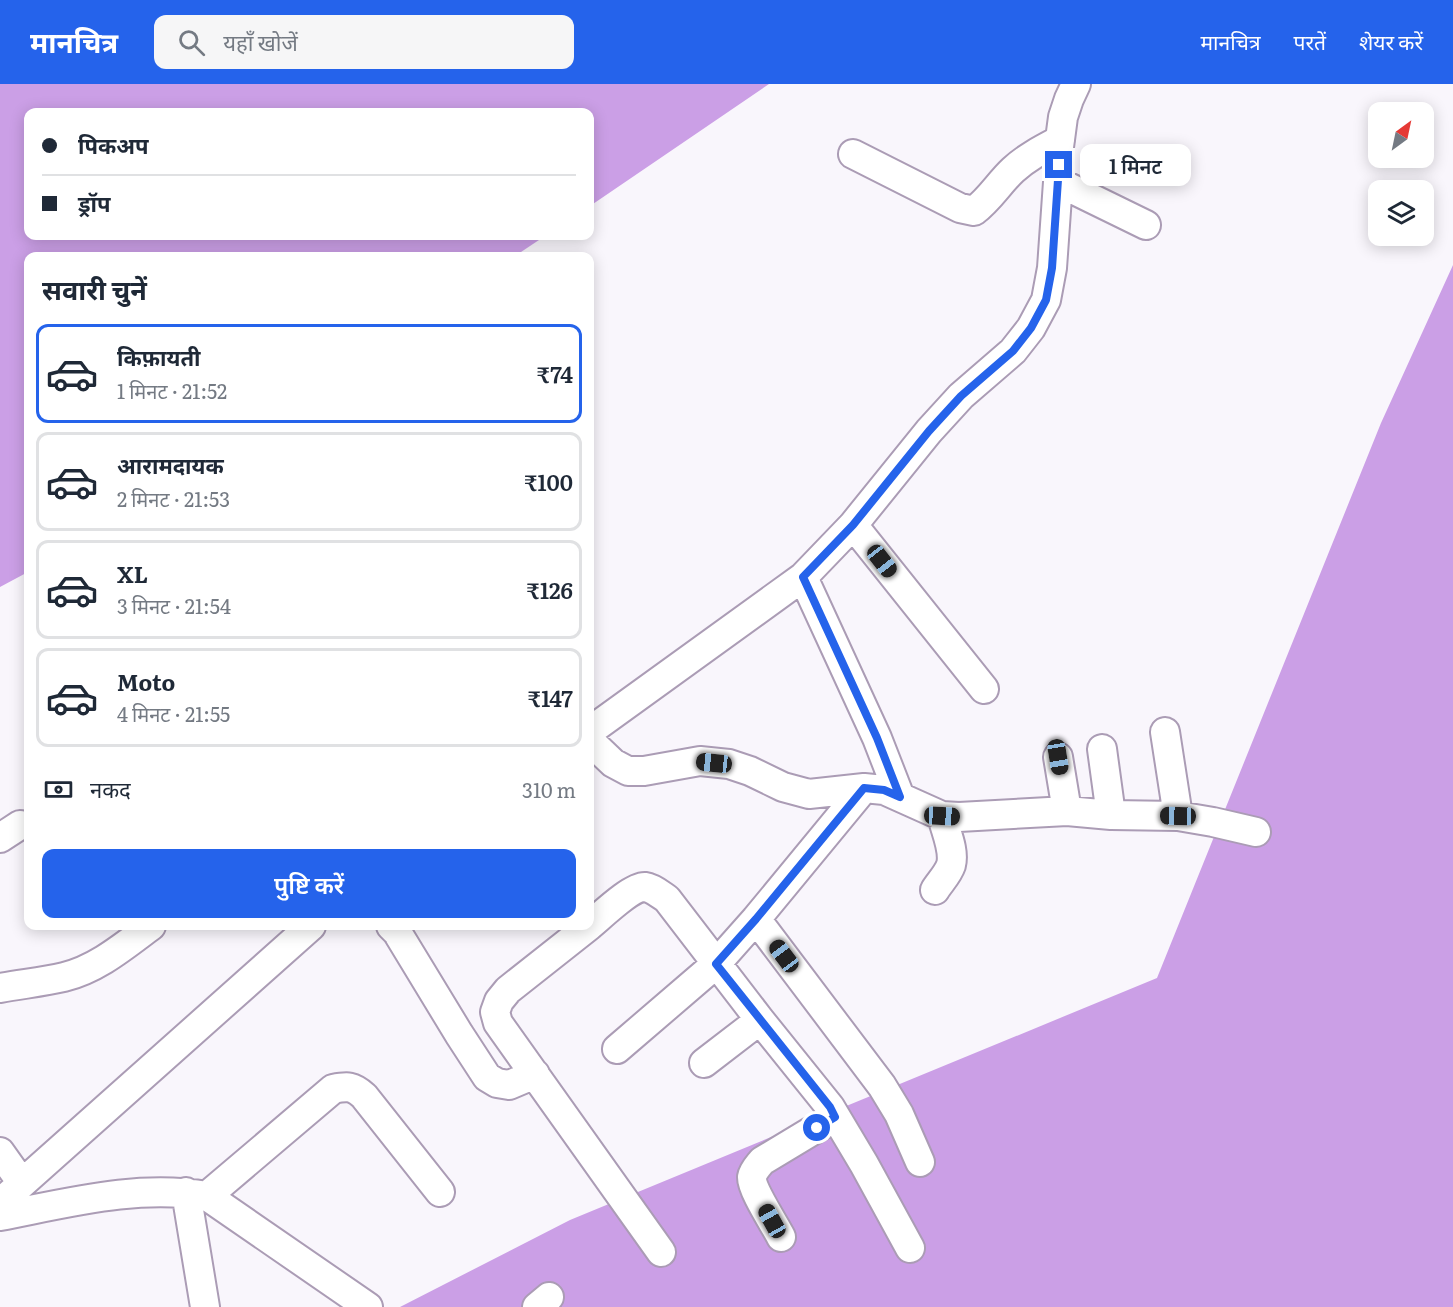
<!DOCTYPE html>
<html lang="hi">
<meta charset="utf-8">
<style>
:root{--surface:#fff;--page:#f6f6f7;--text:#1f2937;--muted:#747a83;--line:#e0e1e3;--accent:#2563eb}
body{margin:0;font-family:Literata,"Noto Sans Devanagari",serif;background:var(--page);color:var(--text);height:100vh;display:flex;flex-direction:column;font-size:22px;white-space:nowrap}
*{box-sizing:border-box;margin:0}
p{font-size:20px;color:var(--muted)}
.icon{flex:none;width:33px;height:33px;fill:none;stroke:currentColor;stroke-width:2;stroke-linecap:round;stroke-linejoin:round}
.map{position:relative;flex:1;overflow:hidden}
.sheet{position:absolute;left:24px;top:168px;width:570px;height:678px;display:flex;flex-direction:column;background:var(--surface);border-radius:12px;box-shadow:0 3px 15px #0003}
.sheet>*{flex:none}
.banner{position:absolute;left:24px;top:24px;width:570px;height:132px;border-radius:12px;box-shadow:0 3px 15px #0003;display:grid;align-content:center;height:132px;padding:0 18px;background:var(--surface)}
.needle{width:39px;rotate:33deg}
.buttons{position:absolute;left:1368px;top:18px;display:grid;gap:12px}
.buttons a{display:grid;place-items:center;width:66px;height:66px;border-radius:12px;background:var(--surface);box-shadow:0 3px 15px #0003;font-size:30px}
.end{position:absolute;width:27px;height:27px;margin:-14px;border:8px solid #2563eb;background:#fff;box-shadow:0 0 0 3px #fff}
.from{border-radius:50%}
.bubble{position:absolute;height:42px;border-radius:12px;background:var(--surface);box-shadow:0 3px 15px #0003;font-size:20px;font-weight:600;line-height:42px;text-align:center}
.car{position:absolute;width:18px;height:36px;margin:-18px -9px;border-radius:8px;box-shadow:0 0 4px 2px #0007;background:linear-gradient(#222 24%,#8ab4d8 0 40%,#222 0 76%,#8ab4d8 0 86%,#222 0)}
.banner b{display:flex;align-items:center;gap:21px;height:57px;font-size:22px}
.banner b+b{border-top:2px solid var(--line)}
.banner i{width:15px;height:15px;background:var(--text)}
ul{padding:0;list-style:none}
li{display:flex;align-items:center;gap:18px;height:99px;margin:0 12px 9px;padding:0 6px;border:3px solid var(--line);border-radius:12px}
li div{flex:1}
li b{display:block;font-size:22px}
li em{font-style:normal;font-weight:600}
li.active{border-color:var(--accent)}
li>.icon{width:54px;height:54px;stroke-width:1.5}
h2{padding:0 18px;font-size:27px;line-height:72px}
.pay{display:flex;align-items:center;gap:15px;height:66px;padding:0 18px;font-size:22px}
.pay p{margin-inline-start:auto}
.action{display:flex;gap:12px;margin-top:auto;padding:12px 18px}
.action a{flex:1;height:69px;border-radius:12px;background:var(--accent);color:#fff;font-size:24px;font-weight:600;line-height:69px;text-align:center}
header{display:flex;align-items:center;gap:36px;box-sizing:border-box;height:84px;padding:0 30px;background:var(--accent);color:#fff}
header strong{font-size:28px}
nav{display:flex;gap:33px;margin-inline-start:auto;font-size:21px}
.search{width:420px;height:54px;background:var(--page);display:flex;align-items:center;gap:15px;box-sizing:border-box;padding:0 21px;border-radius:12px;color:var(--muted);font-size:22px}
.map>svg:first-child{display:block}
.forest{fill:#cb9fe6}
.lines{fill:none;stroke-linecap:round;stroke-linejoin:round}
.street-casing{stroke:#ab9cb5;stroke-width:32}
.street{stroke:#fff;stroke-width:28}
.route{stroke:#2563eb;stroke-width:8}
</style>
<header>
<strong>मानचित्र</strong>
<div class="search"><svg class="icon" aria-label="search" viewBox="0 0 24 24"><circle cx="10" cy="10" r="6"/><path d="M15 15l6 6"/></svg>यहाँ खोजें</div>
<nav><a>मानचित्र</a><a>परतें</a><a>शेयर करें</a></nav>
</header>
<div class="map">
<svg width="1453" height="1223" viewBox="0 0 1453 1223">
<rect width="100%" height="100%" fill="#f9f6fc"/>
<path class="forest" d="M0 0H769L590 122V28H28V152H545L515 172H28V488L0 503Z
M1453 181V1223H400L570 1136 1157 894 1381 339Z"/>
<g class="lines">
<g class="street-casing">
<path id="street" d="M853 70 960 124 974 127C990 115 999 99 1013 86 1027 73 1043 65 1060 56
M1058 98 1146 141
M853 441 984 605
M803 493 877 654 900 713
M590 647 803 493 853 441 929 347 961 312 1013 267 1031 244 1046 216 1052 184 1058 98 1059 63 1063 33 1069 15 1076 0
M1165 648 1178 732
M590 657 613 679 628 687H644L700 677 729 680 750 687 783 703 809 710 864 704 884 706 942 732 959 733 1067 727 1111 731 1178 732 1213 738 1256 748
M1102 665 1111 731
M1058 673 1067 727
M0 754 20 741
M935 806C940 798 948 790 951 781 955 766 945 746 942 732
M756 835 882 1002 899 1030 920 1078
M590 841C601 832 632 802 645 803 653 804 661 811 667 815L760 936 830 1023 864 1080 910 1164
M391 842 397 848 459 950 487 993 497 999 509 1001 535 990
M589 842 508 906 499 917 495 928 498 939 661 1168
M0 904C21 900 43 898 64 893 97 885 124 862 151 842
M617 965 716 880 756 835 864 704
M704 979 760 936
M0 1068 22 1099
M186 1108 205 1223
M207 1112 333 1005C348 1002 353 1002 364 1012L440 1108
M0 1119 311 842
M0 1132C68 1119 138 1100 207 1112L368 1223
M781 1153C775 1141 751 1105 752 1093 753 1087 758 1082 762 1077L835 1033
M537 1223 549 1213"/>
</g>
<use href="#street" class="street"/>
</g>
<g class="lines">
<path class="route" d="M817 1044 835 1033 830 1023 716 880 756 835 864 704 884 706 900 713 877 654 803 493 853 441 929 347 961 312 1013 267 1031 244 1046 216 1052 184 1059 81"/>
</g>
</svg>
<div class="buttons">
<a><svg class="needle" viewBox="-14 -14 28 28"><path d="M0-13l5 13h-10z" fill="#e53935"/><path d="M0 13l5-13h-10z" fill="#747a83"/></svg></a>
<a><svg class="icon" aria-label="layers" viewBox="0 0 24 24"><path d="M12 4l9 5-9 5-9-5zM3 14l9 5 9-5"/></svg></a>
</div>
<i class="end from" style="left:817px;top:1044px"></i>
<i class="end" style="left:1059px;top:81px"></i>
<div class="bubble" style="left:1080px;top:60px;width:111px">1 मिनट</div>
<i class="car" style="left:882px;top:477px;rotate:142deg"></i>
<i class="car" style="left:1058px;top:673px;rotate:171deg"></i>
<i class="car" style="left:714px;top:679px;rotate:276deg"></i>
<i class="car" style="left:942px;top:732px;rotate:93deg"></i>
<i class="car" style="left:1178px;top:732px;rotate:271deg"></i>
<i class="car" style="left:784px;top:872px;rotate:323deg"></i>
<i class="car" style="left:772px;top:1137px;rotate:331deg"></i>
<div class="banner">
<b><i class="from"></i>पिकअप</b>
<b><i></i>ड्रॉप</b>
</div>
<section class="sheet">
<h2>सवारी चुनें</h2>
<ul>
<li class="active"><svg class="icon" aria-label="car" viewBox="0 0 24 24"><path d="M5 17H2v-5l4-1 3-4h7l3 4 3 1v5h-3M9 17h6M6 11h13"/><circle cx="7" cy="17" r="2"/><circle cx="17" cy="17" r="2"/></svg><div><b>किफ़ायती</b><p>1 मिनट · 21:52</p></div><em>₹74</em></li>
<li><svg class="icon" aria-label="car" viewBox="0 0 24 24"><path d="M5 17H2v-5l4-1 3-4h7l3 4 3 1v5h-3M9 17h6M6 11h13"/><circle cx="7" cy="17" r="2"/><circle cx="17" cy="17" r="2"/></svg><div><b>आरामदायक</b><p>2 मिनट · 21:53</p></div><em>₹100</em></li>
<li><svg class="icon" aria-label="car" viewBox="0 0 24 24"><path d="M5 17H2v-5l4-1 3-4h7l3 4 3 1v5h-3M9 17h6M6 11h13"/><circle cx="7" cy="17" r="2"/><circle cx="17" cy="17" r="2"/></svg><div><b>XL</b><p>3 मिनट · 21:54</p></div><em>₹126</em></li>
<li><svg class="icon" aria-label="car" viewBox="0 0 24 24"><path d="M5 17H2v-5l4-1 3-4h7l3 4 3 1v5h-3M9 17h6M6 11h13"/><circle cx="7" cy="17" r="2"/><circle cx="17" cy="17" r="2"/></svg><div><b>Moto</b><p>4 मिनट · 21:55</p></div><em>₹147</em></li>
</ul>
<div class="pay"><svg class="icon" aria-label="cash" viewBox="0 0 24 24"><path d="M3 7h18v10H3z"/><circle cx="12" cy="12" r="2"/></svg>नकद<p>310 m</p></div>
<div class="action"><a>पुष्टि करें</a></div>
</section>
</div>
